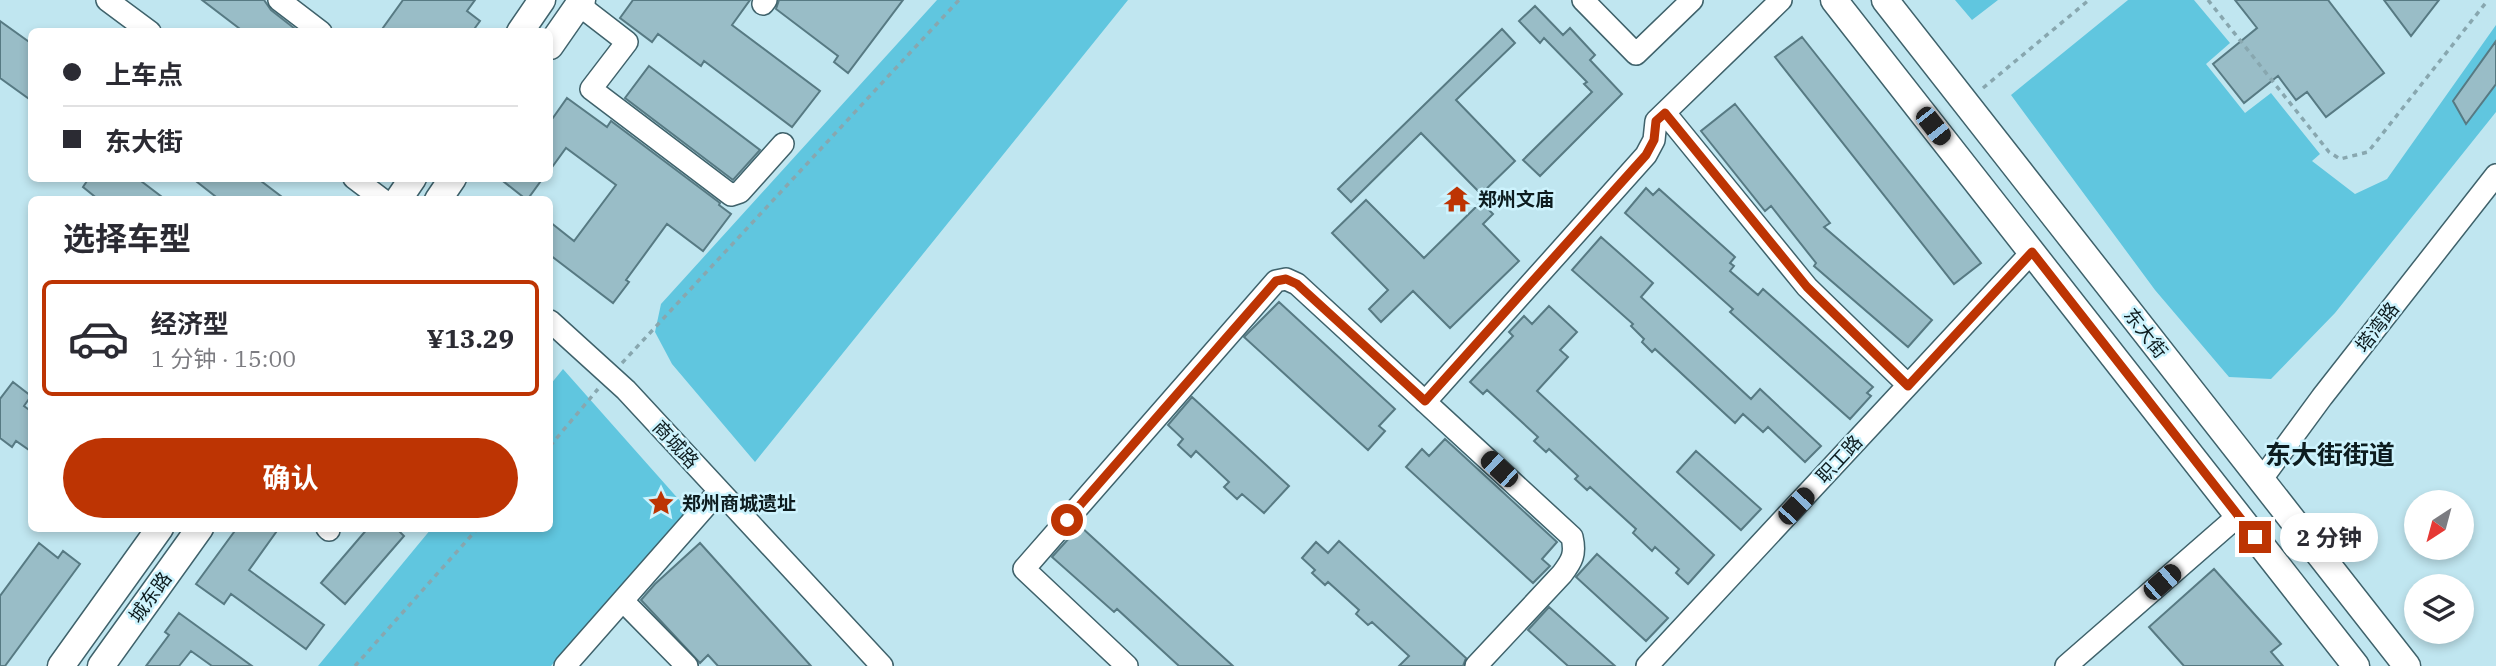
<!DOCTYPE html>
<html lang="zh">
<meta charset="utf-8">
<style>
:root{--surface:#fff;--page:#f7f7f7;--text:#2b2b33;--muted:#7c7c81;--line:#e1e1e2;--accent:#bd3403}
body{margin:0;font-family:"IBM Plex Serif","Noto Sans SC",serif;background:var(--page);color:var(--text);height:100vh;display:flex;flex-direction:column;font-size:26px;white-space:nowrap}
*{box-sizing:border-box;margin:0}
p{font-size:23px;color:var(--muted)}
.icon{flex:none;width:38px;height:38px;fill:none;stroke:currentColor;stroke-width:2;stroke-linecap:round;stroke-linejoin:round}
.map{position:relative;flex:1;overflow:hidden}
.drawer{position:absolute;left:28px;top:196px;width:525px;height:336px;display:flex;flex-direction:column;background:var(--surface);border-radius:10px;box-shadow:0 4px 10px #0003}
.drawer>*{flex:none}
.banner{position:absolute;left:28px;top:28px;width:525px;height:154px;border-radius:10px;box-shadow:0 4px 10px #0003;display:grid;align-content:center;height:154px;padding:0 35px;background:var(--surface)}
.needle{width:46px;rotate:216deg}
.controls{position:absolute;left:2404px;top:490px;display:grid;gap:14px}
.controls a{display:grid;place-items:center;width:70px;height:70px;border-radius:50%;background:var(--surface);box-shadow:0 4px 10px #0003;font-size:35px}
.end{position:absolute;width:32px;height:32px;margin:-16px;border:9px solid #bd3403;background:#fff;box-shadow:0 0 0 4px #fff}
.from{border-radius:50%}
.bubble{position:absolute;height:49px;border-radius:24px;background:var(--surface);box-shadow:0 4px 10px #0003;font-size:23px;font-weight:700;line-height:49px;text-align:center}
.car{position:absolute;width:21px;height:42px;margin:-21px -10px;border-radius:9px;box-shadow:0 0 5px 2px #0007;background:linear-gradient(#222 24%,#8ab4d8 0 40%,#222 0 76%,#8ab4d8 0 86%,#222 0)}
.banner b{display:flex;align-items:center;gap:24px;height:66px;font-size:26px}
.banner b+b{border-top:2px solid var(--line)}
.banner i{width:18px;height:18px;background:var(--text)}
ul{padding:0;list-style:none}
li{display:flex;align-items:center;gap:21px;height:116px;margin:0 14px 10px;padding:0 21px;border:4px solid transparent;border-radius:10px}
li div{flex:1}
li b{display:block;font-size:26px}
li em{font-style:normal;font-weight:700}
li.active{border-color:var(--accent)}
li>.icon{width:63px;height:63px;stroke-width:1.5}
h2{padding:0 35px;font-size:32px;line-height:84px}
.cta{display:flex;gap:14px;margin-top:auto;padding:14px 35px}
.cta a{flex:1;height:80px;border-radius:42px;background:var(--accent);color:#fff;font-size:28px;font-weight:700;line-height:80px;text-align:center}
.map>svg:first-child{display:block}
.green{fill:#60c6df}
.building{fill:#99bdc7;stroke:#577a83;stroke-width:2}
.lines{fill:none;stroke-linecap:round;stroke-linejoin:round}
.minor-casing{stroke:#3f626b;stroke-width:24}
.major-casing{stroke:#3f626b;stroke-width:29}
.path{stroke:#88a7af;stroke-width:3.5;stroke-dasharray:5 5;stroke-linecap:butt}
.minor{stroke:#fff;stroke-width:21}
.major{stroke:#fff;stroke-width:26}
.route{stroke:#bd3403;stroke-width:9}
.labels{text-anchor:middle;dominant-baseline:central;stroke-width:5;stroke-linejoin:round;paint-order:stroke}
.poi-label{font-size:19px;font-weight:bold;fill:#0d1c1f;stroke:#cdf3fd;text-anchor:start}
.street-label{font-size:19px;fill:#0d1c1f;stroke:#cdf3fd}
.district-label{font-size:26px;font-weight:bold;fill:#0d1c1f;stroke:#cdf3fd}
</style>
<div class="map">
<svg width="2496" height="666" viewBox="0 0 2496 666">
<rect width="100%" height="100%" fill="#c0e6f0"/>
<path class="green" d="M937 0H1128L755 462 672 364 655 332 661 304Z
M1955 0H1998L1972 20Z
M2128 0H2194L2230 43 2206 64 2245 113 2271 93 2320 154 2312 161 2355 194 2387 179 2496 25V112L2335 313 2271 379 2229 377 2155 290 2011 95Z
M563 369 689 511 551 666H318L431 529 550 528V385Z"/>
<path class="building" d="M202 0H264L271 10 299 32H244Z
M403 0H475L467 11 480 21 472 32H380Z
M633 0H750L732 25 820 91 792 127 704 61 701 66 658 34 652 42 620 18Z
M779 0H903L848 73 834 62 838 56 776 9Z
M2235 0H2328L2384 73 2326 117 2307 92 2296 100 2278 76 2244 103 2213 64 2257 28Z
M2384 0H2439L2411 36Z
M1535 6 1563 35 1570 28 1595 55 1590 60 1622 94 1540 176 1523 160 1592 92 1584 84 1587 82 1544 38 1540 43 1519 21Z
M0 21 32 44V101L0 78Z
M1502 29 1515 43 1456 100 1515 161 1481 194 1421 133 1351 202 1338 189Z
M1802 37 1981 263 1954 284 1775 57Z
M2496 41V84L2466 124 2453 101Z
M649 66 760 150 733 180 625 98Z
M567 98 607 127 611 121 720 203 719 205 731 214 703 251 667 224 626 280 629 282 613 303 550 255V222L574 241 616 185 566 148 550 170V122Z
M1735 104 1830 223 1824 227 1932 320 1908 347 1814 266 1816 263 1771 206 1765 211 1701 131Z
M89 178H137L166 200H99L83 187Z
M192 178H257L286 200H220Z
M499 178H543L527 200Z
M1646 188 1653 195 1659 189 1735 257 1730 263 1734 266 1730 271 1758 295 1763 289 1873 387 1867 393 1871 396 1850 419 1730 312 1733 309 1625 213Z
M1366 200 1424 258 1481 202 1493 214 1483 224 1519 261 1450 328 1413 291 1381 322 1369 309 1388 290 1332 233Z
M1601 237 1653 283 1641 297 1751 399 1760 389 1821 446 1805 462 1768 427 1763 432 1743 414 1735 423 1655 349 1652 352 1642 342 1644 339 1631 326 1633 324 1572 270Z
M1279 302 1395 409 1379 426 1385 431 1368 450 1244 337Z
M1549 306 1577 332 1560 350 1568 357 1537 391 1714 555 1688 584 1676 573 1679 569 1655 547 1652 551 1633 533 1636 529 1590 487 1587 490 1575 479 1578 476 1549 449 1546 452 1534 441 1538 437 1487 390 1483 394 1470 382 1513 336 1509 332 1524 316 1532 324Z
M13 382 31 396 24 406 32 412V452L16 441 12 447 0 438V399Z
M1192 397 1289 486 1264 513 1242 494 1237 499 1224 487 1229 482 1196 451 1191 457 1178 445 1183 439 1168 425Z
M1445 439 1557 542 1542 559 1550 566 1533 583 1406 467 1422 449 1429 456Z
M1696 451 1761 509 1741 530 1677 472Z
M1080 526 1233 666H1179L1117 609 1114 612 1052 557Z
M237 528H279L249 570 324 625 306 649 231 594 224 604 196 584Z
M368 528H396L404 536 345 604 321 583Z
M1339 541 1466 658 1463 666H1399L1409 656 1372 622 1368 625 1356 614 1359 610 1328 582 1325 585 1312 573 1315 570 1302 558 1316 542 1328 553Z
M39 543 58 558 63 551 80 564 5 666H0V596Z
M700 543 811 666H718L708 655 700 663 641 600 655 584Z
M1597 554 1668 618 1646 641 1576 577Z
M2214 569 2281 644 2271 652 2283 666H2184L2149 627Z
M1549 607 1615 666H1568L1528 630Z
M179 613 252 666H212L191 651 179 666H146L169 635 165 632Z"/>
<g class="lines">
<g class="minor-casing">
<path id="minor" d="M107 0 150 32
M279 0 321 32
M1583 0 1636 54 1692 0
M763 4 766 0
M579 5 627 42 591 89 731 195 740 192 783 144
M1665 113 1807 287 1908 385
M354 178 383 200
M550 321 626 390 882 666
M1425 402 1646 155 1654 140 1656 121 1781 0
M2261 480 2322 397 2496 175
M327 528 329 530
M623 601 687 666
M565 666 719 491
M1127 666 1024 569 1276 281 1286 279 1297 284 1572 537C1576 554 1572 561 1562 574L1476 666
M1647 666 2032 252
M2066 666 2238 516"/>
</g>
<g class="major-casing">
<path id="major" d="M1834 0 2356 666
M1885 0 2407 666
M520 32 542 0
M550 46 582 0
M398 200 413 178
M438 200 453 178
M61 666 160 528
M101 666 200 528"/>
</g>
<path class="path" d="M2208 0 2329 152 2340 159 2368 152 2488 0
M1983 88 2089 0
M622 363 959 0
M550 446 598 389
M355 666 478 528"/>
<use href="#minor" class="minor"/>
<use href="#major" class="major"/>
</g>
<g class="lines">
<path class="route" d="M1067 520 1276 281 1286 279 1297 284 1425 401 1646 155 1654 140 1656 121 1665 113 1807 287 1908 386 2032 252 2255 537"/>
</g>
<defs>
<g id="temple-bare" transform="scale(2.1)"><path d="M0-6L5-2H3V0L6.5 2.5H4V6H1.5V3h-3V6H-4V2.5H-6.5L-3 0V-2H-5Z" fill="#bd3403" stroke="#cdf3fd" stroke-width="2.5" paint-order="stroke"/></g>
<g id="sight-bare" transform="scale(2.1)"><path d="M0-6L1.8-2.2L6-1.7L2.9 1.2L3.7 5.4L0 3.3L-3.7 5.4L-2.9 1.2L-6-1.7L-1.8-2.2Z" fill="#bd3403" stroke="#cdf3fd" stroke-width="2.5" paint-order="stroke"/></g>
</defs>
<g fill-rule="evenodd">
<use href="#temple-bare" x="1457" y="199"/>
<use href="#sight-bare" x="661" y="503"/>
</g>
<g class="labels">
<g class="poi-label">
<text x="1478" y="199">郑州文庙</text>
<text x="682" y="503">郑州商城遗址</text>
</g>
<g class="street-label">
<text transform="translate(2377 327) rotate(-52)">塔湾路</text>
<text transform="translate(2146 333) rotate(52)">东大街</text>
<text transform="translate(676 444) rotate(47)">商城路</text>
<text transform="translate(1839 459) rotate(-47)">职工路</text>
<text transform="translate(150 597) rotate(-54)">城东路</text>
</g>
<g class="district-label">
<text x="2330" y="454">东大街街道</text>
</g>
</g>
</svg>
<div class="controls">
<a><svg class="needle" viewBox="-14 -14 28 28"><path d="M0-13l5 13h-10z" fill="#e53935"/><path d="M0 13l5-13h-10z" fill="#7c7c81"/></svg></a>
<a><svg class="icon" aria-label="layers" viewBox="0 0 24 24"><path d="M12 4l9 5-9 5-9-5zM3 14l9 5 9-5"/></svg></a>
</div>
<i class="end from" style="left:1067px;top:520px"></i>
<i class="end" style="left:2255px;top:537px"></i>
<div class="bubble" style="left:2280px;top:513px;width:98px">2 分钟</div>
<i class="car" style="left:1933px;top:126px;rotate:142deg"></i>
<i class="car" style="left:1499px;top:469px;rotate:313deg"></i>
<i class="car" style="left:1796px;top:506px;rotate:43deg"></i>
<i class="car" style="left:2162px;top:582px;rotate:49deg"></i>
<div class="banner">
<b><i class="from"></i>上车点</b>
<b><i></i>东大街</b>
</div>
<section class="drawer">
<h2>选择车型</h2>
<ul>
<li class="active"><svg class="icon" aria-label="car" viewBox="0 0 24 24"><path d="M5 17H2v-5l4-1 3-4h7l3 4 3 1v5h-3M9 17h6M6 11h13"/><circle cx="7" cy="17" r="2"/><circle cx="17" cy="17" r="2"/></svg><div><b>经济型</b><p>1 分钟 · 15:00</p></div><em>¥13.29</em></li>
</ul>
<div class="cta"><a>确认</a></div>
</section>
</div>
